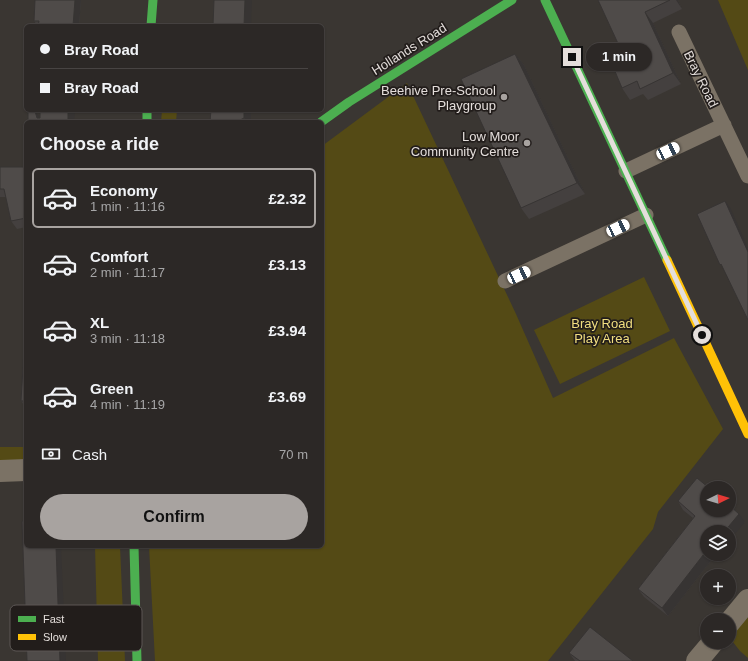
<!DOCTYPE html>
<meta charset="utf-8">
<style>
:root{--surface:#2c2826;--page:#383432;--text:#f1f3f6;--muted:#a6a6a7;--line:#484443;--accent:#a8a3a0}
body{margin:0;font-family:Arial,sans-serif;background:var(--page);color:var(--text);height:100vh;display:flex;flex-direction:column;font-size:15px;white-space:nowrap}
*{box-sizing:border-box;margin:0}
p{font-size:13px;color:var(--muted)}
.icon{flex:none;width:22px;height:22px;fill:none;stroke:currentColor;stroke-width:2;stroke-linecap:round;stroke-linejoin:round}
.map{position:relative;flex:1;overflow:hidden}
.details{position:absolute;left:24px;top:120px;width:300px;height:428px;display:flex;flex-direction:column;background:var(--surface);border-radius:6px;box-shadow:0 1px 3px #0004,0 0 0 1px var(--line)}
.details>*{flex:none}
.top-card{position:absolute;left:24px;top:24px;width:300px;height:88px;border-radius:6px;box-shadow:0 1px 3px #0004,0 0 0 1px var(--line);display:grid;align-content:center;height:88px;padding:0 16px;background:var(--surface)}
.needle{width:26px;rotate:85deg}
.tools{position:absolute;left:700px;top:481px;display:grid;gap:8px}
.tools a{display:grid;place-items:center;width:36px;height:36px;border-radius:50%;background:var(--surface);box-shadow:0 1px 3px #0004,0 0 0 1px var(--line);font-size:20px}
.end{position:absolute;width:18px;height:18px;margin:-9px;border:5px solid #e4dedb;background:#111;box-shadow:0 0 0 2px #111}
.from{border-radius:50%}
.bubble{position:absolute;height:28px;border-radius:14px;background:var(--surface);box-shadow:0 1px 3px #0004,0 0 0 1px var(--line);font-size:13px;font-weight:600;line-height:28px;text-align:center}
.car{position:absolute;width:12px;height:24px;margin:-12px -6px;border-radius:5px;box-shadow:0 0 3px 1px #0007;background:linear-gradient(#fff 24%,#345 0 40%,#fff 0 76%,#345 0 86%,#fff 0)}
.top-card b{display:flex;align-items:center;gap:14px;height:38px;font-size:15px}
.top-card b+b{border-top:1px solid var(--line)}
.top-card i{width:10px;height:10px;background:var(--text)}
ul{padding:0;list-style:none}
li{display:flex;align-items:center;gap:12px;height:60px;margin:0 8px 6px;padding:0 8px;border:2px solid transparent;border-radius:6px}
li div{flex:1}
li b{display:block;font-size:15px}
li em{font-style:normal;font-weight:600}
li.on{border-color:var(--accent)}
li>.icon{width:36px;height:36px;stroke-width:1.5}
h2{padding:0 16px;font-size:18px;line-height:48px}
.pay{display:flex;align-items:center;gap:10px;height:44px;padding:0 16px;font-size:15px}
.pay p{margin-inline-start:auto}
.primary-button{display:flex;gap:8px;margin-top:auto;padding:8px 16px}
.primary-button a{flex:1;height:46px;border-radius:24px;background:var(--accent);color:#111;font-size:16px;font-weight:600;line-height:46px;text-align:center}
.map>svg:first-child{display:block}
.green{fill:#544a15}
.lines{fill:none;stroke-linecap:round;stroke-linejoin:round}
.lane{stroke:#7b7265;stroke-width:15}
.street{stroke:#7b7265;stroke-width:22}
.fast{stroke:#4caf50;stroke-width:9}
.slow{stroke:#ffc107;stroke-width:9}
.wall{fill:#44403f}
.shaded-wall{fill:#373433}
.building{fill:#4f4b49;stroke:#373433}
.route{stroke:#e4dedb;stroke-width:5}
.poi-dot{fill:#a8a3a0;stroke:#221d1b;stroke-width:1.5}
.labels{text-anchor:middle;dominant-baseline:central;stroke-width:3.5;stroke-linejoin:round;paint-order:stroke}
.street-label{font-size:13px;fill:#e4dedb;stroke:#221d1b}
.poi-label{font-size:13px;fill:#e4dedb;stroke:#221d1b;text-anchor:end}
.park-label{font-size:13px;fill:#f1de7f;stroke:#221d1b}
.key{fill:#221d1b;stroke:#5c5755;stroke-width:1}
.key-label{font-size:11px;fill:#e4dedb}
</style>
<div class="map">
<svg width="748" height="661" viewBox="0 0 748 661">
<rect width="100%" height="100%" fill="#3a3632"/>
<path class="green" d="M718 0H748V70Z
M407 83 516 314 553 398 674 338 723 429 658 512 653 529 548 661H155L149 546H322V146Z
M162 110H177L176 122H161Z
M644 277 670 331 560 384 534 330Z
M0 447H26V464L0 466Z
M95 546H120L125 661H98Z
M748 617V658L740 651 729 637Z"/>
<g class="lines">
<path class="lane" d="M679 32 748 176
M626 171 724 125
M505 281 646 215"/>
<path class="street" d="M0 471 26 470
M729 623 748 600
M697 661 713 642"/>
<path class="fast" d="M545 0 667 260
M151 26 153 0
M147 110V122
M321 122 349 102 512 0
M134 546 137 661"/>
<path class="slow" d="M667 260 748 434"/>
</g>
<path class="wall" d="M81 0 79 26H38L34 21Z
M598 0H678L682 9 653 23 681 84 648 100 643 94 630 100 622 88 627 63Z
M515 54 524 65 585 194 529 219 521 208Z
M211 110H251V122H210Z
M26 155V227L17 229 11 221 6 197H0V167H25Z
M26 317V408L21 401Z
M678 501 745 522 729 532H707V554H716L668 616 644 597 638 589 693 518 683 510Z
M569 653 633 661H575Z"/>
<path class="shaded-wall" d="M75 0H81L79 26H73Z
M245 0H252L251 26H244Z
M676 0H678L682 9Z
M645 12 653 23 681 84 673 73Z
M515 54 524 65 585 194 577 183Z
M68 110H75L74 122H68Z
M244 110H251V122H246L244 118Z
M35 111 41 119 37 118Z
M725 201 731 209 748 248V252Z
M739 514 745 522 729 541V532H724Z
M56 546H61L66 661H60Z
M707 550V554H716L668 616 662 608Z"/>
<path class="building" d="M35 0H75L73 26H38L39 21H34Z
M214 0H245L244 26H213Z
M598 0H670L645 12 673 73 640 89 637 81 622 88 614 69 627 63Z
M515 54 577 183 521 208 461 79Z
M40 110H68V122H28V111H35L37 118H40Z
M211 110H244V118L236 122H210Z
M26 155V218L11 221 4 189H0V167H25Z
M725 201 748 252V320L721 264 720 265 697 214Z
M26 317V401H21Z
M697 478 709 488H707V510H729V505L739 514 724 532H707V550L662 608 638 589 695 516 678 501Z
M22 521H26V546H56L60 661H27Z
M590 627 633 661H580L569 653Z"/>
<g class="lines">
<path class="route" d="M572 57 702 335"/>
</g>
<g class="poi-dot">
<circle cx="504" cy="97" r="4"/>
<circle cx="527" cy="143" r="4"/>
</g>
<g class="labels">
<g class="street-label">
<text transform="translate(409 49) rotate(-32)">Hollands Road</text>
<text transform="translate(701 79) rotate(64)">Bray Road</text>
</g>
<g class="poi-label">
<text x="496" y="90">Beehive Pre-School<tspan x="496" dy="15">Playgroup</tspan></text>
<text x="519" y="136">Low Moor<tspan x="519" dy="15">Community Centre</tspan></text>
</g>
<g class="park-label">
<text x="602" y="323">Bray Road<tspan x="602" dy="15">Play Area</tspan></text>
</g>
</g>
<rect x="10" y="605" width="132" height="46" rx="6" class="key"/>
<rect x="18" y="616" width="18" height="6" fill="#4caf50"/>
<rect x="18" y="634" width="18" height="6" fill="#ffc107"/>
<g class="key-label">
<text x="43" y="623">Fast</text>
<text x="43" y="641">Slow</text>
</g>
</svg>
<div class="tools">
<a><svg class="needle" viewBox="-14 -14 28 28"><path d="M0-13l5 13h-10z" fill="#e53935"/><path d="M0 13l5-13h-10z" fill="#a6a6a7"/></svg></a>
<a><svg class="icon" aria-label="layers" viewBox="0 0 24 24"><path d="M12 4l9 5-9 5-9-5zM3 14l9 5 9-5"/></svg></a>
<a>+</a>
<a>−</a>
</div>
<i class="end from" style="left:702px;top:335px"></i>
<i class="end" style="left:572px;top:57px"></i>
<div class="bubble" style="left:586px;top:43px;width:66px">1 min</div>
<i class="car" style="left:668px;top:151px;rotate:65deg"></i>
<i class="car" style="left:618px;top:228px;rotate:65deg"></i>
<i class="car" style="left:519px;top:275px;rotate:65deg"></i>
<div class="top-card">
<b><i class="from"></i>Bray Road</b>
<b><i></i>Bray Road</b>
</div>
<section class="details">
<h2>Choose a ride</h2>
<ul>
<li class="on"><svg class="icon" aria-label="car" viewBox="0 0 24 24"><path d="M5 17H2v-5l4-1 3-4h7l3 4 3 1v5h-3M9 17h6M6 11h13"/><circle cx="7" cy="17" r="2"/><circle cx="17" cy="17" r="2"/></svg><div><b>Economy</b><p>1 min · 11:16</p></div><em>£2.32</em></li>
<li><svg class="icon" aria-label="car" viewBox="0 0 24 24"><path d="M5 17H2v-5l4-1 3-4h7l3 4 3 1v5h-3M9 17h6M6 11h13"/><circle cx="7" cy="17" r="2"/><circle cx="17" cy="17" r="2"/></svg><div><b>Comfort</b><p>2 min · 11:17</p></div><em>£3.13</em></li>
<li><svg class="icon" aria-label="car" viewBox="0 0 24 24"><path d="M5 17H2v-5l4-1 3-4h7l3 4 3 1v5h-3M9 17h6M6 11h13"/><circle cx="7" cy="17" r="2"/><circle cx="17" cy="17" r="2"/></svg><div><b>XL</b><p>3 min · 11:18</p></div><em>£3.94</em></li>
<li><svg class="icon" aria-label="car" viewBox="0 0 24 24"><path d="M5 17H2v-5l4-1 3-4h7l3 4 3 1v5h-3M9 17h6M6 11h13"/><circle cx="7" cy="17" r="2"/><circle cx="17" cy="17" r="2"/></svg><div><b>Green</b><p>4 min · 11:19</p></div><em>£3.69</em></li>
</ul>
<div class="pay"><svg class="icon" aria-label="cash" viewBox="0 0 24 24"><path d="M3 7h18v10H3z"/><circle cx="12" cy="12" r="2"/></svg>Cash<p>70 m</p></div>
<div class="primary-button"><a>Confirm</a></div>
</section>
</div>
